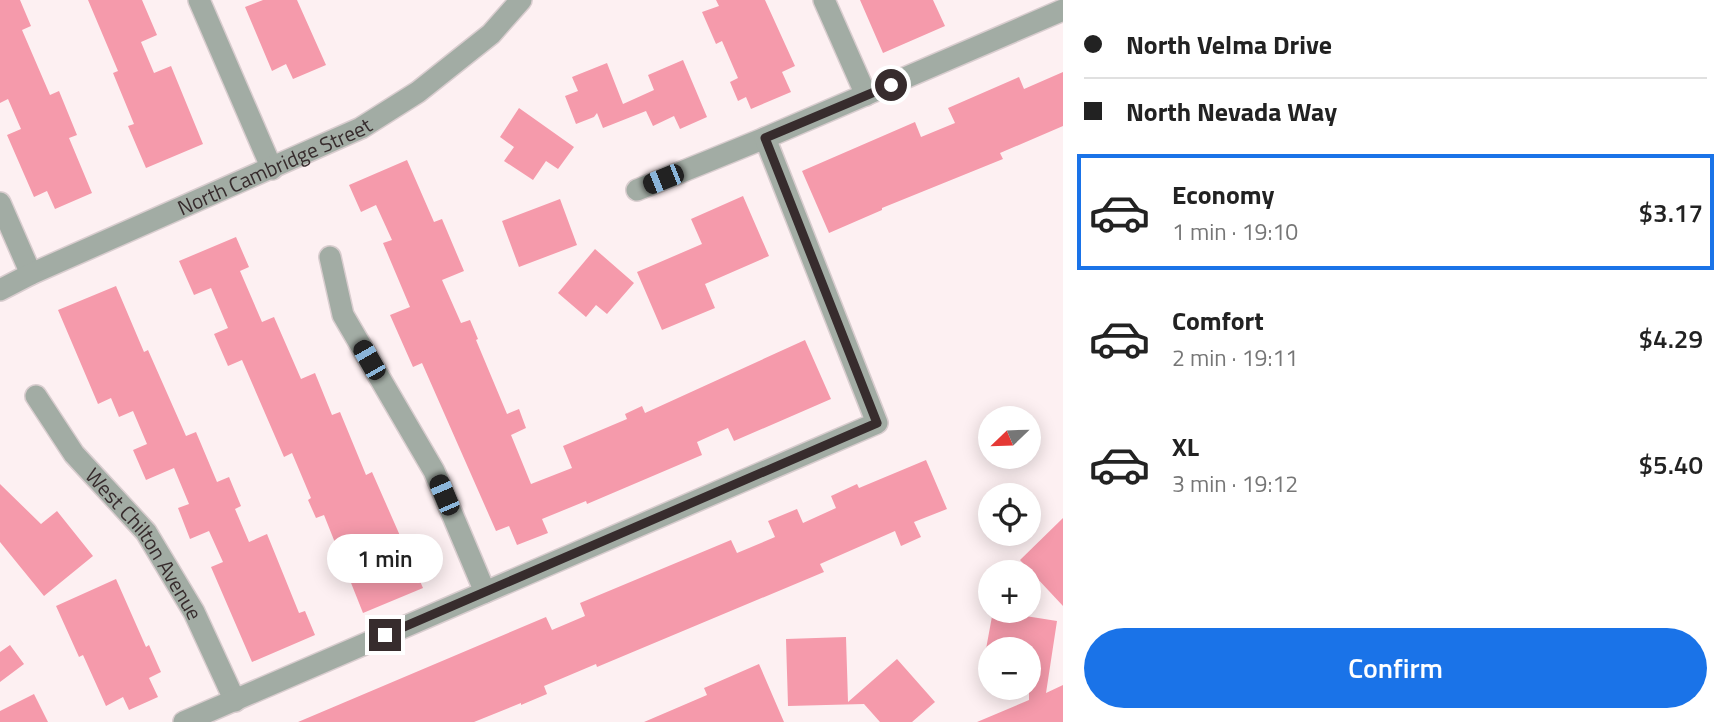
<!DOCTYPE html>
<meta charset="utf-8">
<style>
:root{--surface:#fff;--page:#f6f6f6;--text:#222;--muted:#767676;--line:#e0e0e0;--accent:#1a73e8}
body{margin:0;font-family:"Titillium Web",sans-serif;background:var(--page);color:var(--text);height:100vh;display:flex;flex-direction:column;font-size:26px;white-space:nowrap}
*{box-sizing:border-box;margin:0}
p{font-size:23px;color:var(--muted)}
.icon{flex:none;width:38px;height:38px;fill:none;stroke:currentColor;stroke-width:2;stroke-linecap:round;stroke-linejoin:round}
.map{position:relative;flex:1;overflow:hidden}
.drawer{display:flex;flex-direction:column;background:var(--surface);width:665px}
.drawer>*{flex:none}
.banner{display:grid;align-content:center;height:154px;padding:0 21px;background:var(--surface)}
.needle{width:46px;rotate:247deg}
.tools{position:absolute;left:978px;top:406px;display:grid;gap:14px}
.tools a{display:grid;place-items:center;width:63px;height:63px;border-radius:50%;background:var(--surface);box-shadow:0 4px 18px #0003;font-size:35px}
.end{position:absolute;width:32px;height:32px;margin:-16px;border:9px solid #372c2d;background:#fff;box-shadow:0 0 0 4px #fff}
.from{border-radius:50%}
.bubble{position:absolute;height:49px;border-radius:24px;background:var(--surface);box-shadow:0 4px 18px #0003;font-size:23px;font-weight:600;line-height:49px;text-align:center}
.car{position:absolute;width:21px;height:42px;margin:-21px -10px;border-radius:9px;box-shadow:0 0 5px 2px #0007;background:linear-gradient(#222 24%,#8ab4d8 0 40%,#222 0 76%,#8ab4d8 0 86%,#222 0)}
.banner b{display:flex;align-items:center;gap:24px;height:66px;font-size:26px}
.banner b+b{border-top:2px solid var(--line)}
.banner i{width:18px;height:18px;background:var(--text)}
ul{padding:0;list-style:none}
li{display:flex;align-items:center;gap:21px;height:116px;margin:0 14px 10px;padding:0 7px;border:4px solid transparent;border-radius:0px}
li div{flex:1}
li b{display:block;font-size:26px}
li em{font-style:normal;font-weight:600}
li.active{border-color:var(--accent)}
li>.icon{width:63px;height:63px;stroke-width:1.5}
.primary-button{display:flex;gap:14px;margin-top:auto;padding:14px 21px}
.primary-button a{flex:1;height:80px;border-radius:42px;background:var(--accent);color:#fff;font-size:28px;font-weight:600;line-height:80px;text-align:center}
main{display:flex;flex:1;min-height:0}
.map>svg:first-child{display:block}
.building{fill:#f59aab}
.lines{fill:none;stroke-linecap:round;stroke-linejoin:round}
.minor-casing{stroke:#d9cdcf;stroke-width:24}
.minor{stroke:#a2aca4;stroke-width:21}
.route{stroke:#372c2d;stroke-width:9}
.labels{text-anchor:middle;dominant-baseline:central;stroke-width:5;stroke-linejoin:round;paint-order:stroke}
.street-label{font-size:21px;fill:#372c2d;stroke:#fff}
</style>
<main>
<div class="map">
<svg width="1063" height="722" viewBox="0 0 1063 722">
<rect width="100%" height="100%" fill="#fdf0f2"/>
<path class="building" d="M0 0H20L31 26 22 30 50 95 59 91 77 135 69 138 92 193 55 209 47 191 34 197 7 135 21 129 8 99 0 103Z
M88 0H142L157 35 141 42 154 73 171 66 203 144 146 168 128 126 134 124 113 73 118 71Z
M263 0H297L326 65 293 79 286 64 272 71 245 7Z
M716 0H765L795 66 782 72 791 92 751 109 746 97 738 101 730 82 738 78 722 41 716 44 702 12 719 6Z
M860 0H933L945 26 883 53Z
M683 60 707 117 680 129 674 116 653 126 646 111 603 128 597 113 594 117 576 124 565 96 578 91 572 77 607 63 623 104 654 90 648 75Z
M1063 72V126L1000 153 1003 159 882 208V210L829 233 802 171 915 122 921 137 955 123 948 108 1019 77 1024 89Z
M519 108 574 147 558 169 546 161 533 180 504 161 514 147 500 137Z
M407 160 434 222 442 219 464 271 442 280 461 323 470 320 478 339 476 340 507 414 519 409 526 428 511 435 531 484 572 468 563 446 627 419 625 414 642 406 645 413 805 340 831 399 734 441 728 428 697 442 702 455 587 504 586 501 542 519 548 533 517 545 509 526 496 531 422 363 413 367 390 315 410 307 383 243 392 240 376 205 361 212 349 185Z
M743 196 769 256 705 284 715 308 662 330 637 272 702 244 691 219Z
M560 199 577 245 519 267 502 221Z
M236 237 249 267 240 271 262 322 274 317 301 379 315 373 332 415 340 412 366 475 372 472 423 588 363 613 324 515 316 518 308 500 311 498 292 453 284 457 242 360 228 366 214 334 228 328 211 288 194 295 179 261Z
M595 249 634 283 607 314 596 305 586 317 558 293Z
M116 286 144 352 148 350 186 436 196 432 217 482 229 477 241 506 235 509 249 542 267 534 299 613 305 611 315 635 252 662 211 567 223 562 209 531 190 539 178 508 189 504 174 468 146 480 133 450 147 444 133 411 119 417 111 398 98 404 58 310Z
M926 460 947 509 914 522 921 537 901 546 895 531 820 564 824 572 597 667 596 664 544 686 547 694 521 705V703L474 722H298L546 617 552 630 585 616 580 603 731 540 737 553 775 537 768 521 797 509 803 523 836 508 831 496 857 484 859 488Z
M0 484 41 524 57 511 93 556 44 596 0 542Z
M1063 518V606L1020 560Z
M116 579 146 647 149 645 161 672 149 678 158 697 129 710 123 697 106 706 83 655 79 657 56 606Z
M993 611 1057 621 1046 693 1063 685V722H977L1029 700V649H986Z
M846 637 848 702 897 659 935 702 912 722H880L864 704 788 706 786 639Z
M10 645 24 664 0 682V652Z
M759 664 784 722H644L707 695 704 688Z
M34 694 48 722H0V711Z"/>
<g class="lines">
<g class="minor-casing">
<g id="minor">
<path d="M199 0 272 169"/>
<path d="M824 0 866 95"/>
<path d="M637 190 765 138 1063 10"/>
<path d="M0 203 31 274"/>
<path d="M330 257 343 315 434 471 485 592"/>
<path id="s1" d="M0 290 31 274 361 128 418 92 491 34 521 0"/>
<path id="s2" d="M36 396 74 454 146 532 194 612 235 701"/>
<path d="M184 722 877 423 765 138"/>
</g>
</g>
<use href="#minor" class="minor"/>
</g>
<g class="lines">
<path class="route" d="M385 635 877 423 765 138 891 85"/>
</g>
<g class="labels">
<g class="street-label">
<text stroke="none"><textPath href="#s1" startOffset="301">North Cambridge Street</textPath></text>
<text stroke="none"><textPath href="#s2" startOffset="184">West Chilton Avenue</textPath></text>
</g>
</g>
</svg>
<div class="tools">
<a><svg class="needle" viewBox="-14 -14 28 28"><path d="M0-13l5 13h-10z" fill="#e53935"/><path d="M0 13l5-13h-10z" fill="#767676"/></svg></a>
<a><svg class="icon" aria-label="locate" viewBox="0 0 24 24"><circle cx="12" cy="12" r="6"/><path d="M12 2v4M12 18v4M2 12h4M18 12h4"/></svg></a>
<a>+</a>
<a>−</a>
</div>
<i class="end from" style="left:891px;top:85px"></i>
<i class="end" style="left:385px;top:635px"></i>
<div class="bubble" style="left:327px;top:534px;width:116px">1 min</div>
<i class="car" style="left:663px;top:179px;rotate:248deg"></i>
<i class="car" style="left:369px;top:360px;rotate:330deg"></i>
<i class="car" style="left:444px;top:495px;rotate:337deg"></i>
</div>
<section class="drawer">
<div class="banner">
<b><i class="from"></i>North Velma Drive</b>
<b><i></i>North Nevada Way</b>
</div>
<ul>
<li class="active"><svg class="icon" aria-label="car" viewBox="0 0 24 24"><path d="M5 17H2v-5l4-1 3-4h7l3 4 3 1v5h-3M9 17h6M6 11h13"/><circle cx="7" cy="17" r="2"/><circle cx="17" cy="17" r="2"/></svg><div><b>Economy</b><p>1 min · 19:10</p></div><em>$3.17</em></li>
<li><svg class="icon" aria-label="car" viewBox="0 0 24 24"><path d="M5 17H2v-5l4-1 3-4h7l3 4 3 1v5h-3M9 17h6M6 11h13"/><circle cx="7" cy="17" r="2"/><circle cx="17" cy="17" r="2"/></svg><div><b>Comfort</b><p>2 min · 19:11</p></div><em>$4.29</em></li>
<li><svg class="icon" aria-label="car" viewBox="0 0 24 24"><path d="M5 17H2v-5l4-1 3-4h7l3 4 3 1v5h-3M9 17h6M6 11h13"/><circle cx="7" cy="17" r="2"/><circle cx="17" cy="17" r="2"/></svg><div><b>XL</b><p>3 min · 19:12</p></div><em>$5.40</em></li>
</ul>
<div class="primary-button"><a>Confirm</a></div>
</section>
</main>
